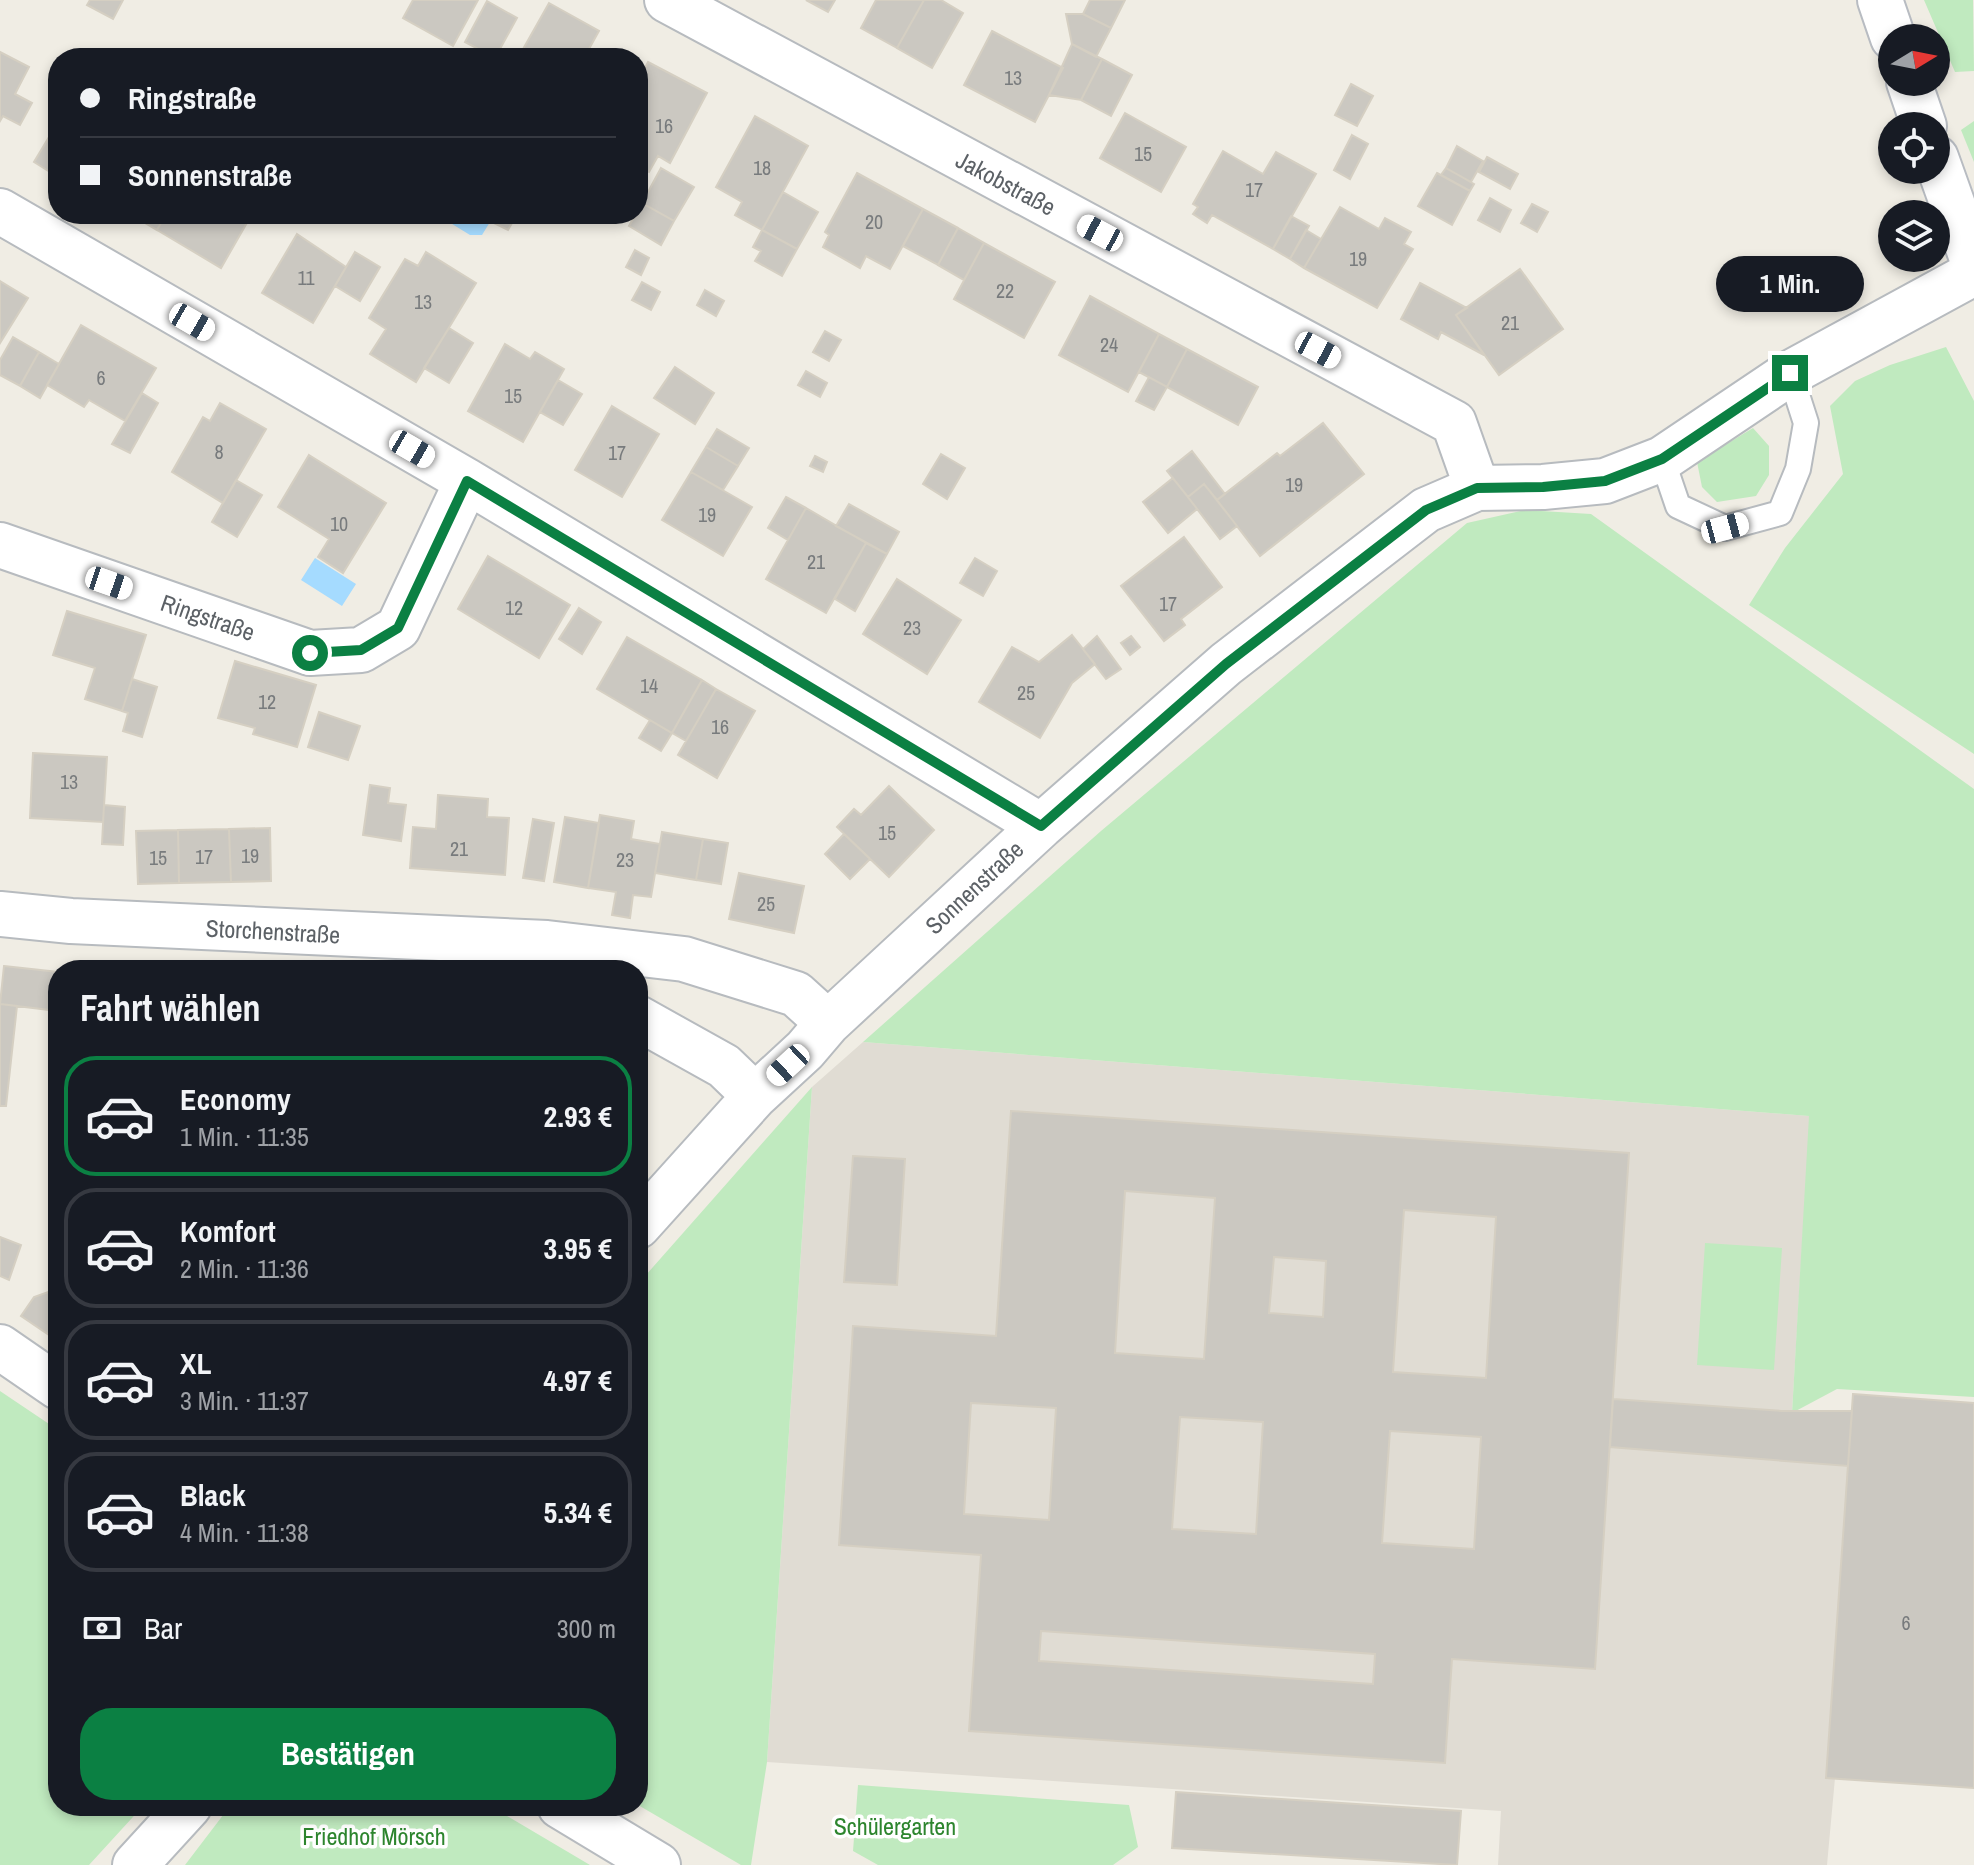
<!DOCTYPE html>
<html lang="de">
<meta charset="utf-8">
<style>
:root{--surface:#171b24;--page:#20242c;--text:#f1f3f6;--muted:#9ea1a6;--line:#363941;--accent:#0b8043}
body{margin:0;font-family:"Archivo Narrow",sans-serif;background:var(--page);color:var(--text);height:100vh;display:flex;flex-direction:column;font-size:30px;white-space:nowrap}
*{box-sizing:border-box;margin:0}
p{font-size:26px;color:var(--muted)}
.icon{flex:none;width:44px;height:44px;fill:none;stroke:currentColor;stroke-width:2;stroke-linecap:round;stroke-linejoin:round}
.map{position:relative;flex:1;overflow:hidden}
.side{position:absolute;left:48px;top:960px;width:600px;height:856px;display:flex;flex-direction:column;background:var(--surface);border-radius:32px;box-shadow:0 4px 12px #0003}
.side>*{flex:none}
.top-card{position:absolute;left:48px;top:48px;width:600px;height:176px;border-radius:32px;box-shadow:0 4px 12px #0003;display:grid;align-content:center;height:176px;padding:0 32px;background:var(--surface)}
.needle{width:52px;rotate:80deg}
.buttons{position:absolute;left:1878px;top:24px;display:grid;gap:16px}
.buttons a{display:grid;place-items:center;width:72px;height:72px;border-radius:50%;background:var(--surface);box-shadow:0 4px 12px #0003;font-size:40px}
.end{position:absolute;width:36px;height:36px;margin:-18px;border:10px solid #0b8043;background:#fff;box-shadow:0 0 0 4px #fff}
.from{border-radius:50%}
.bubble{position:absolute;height:56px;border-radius:28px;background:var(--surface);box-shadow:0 4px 12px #0003;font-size:26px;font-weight:700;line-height:56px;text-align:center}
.car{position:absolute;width:24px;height:48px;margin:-24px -12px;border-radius:10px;box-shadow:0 0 6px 2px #0007;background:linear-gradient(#fff 24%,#345 0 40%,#fff 0 76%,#345 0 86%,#fff 0)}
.top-card b{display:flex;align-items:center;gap:28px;height:76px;font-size:30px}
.top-card b+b{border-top:2px solid var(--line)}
.top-card i{width:20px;height:20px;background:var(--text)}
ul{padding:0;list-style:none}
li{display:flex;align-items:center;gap:24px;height:120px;margin:0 16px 12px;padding:0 16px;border:4px solid var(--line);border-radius:32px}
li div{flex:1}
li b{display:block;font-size:30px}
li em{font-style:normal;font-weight:700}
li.selected{border-color:var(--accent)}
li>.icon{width:72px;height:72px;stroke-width:1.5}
h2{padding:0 32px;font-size:36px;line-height:96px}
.pay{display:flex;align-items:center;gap:20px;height:88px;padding:0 32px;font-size:30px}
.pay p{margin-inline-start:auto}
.action{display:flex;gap:16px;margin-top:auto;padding:16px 32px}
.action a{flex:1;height:92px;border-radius:32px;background:var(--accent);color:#fff;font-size:32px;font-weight:700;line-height:92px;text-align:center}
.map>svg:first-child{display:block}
.education{fill:#e0dcd3}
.green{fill:#c0eabf}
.water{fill:#a5dbff}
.building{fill:#cbc8c1;stroke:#d5cfc2;stroke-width:2;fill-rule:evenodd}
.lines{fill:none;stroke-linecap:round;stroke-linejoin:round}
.lane-casing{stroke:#b7bbbf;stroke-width:28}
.street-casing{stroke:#b7bbbf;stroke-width:48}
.secondary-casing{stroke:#b8bcc2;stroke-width:48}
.lane{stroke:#fff;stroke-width:24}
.street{stroke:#fff;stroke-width:44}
.secondary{stroke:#fff;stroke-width:44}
.route{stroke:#0b8043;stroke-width:10}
.labels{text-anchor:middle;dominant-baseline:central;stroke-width:7;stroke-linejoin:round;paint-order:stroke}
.number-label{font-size:20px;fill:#787b7d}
.street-label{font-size:24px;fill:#5c6166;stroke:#fff}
.park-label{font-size:24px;fill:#2d852e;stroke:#fff}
</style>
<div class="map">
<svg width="1974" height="1865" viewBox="0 0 1974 1865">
<rect width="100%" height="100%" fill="#f0ede4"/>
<path class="education" d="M863 1042 1810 1116 1792 1412 1852 1411 1835 1778 1827 1865H1498L1501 1811 767 1762 812 1087Z"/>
<path class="green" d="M1924 0H1973L1974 71 1955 72Z
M1974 121V162L1961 130Z
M1946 347 1974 401V754L1749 605 1785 548 1843 474 1830 406 1855 381 1890 365Z
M1753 428 1769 446V475L1756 496 1717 502 1702 487 1697 462Z
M1525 510 1591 514 1974 789V1397L1837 1389 1792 1413 1809 1116 863 1042 1101 831 1467 523Z
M812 1087 767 1762 751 1865H741L638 1805V1284Z
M1705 1243 1782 1248 1774 1370 1697 1365Z
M0 1391 58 1430V1806H143L89 1865H0Z
M858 1785 1129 1805 1138 1847 1113 1865H878L853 1851Z
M230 1806H490L590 1865H185Z"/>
<path class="water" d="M442 214H486L490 222 482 235H470L444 219Z
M315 558 356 584 342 606 301 580Z"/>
<path class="building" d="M90 0H123L113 19 87 5Z
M413 0H478L453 46 403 18Z
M806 0H835L828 12Z
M876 0H924L897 48 861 28Z
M924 0H941L963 13 932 68 897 48Z
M1090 0H1125L1111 28 1083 14Z
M487 1 517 18 495 58 465 42Z
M549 3 599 31 584 58H518Z
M1066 14H1083L1111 28 1096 57 1072 44Z
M992 31 1063 68 1035 122 964 85Z
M1072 44 1102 59 1081 100 1049 95Z
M0 52 29 67 15 94 32 103 20 125 3 116 0 121Z
M1102 59 1132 75 1111 116 1081 100Z
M648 62 707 93 670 163 658 156 649 172 638 166V81Z
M1351 84 1373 96 1357 126 1335 115Z
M1125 113 1186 147 1161 192 1100 158Z
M755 116 808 146 762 230 735 215 742 202 716 187Z
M58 122V177L34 162Z
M1352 135 1368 144 1350 179 1334 170Z
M1457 146 1483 161 1471 182 1446 168Z
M1223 151 1263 174 1276 152 1316 174 1273 249 1212 215 1207 223 1193 214 1198 207 1193 204Z
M1487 157 1518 174 1510 189 1479 172Z
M661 168 694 187 674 221 642 203Z
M1446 168 1474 184 1470 191 1441 175Z
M857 173 923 209 890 269 866 256 860 268 823 247 829 235 825 232Z
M1437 173 1470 191 1452 225 1418 206Z
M783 192 818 212 797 249 762 230Z
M1490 198 1511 210 1500 232 1478 220Z
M642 203 674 221 661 245 629 226Z
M1532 204 1548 212 1537 232 1521 223Z
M1340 207 1379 229 1385 218 1411 232 1404 244 1413 249 1377 308 1304 268Z
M923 209 958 228 938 265 903 246Z
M130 214H166L157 230Z
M166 214H252L221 268 157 230Z
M500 214H507L515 218 508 230 494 223Z
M1291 216 1309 226 1290 259 1273 249Z
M958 228 984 243 964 280 938 265Z
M762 230 797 249 782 276 755 261 761 251 753 247Z
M1306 230 1321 239 1304 268 1290 259Z
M297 234 346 267 313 323 262 293Z
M984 243 1055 282 1024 338 954 299Z
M635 250 649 258 641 275 626 267Z
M355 252 380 267 360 301 335 286Z
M426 252 476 283 416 382 370 354 386 329 369 318 405 259 418 266Z
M1520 269 1563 329 1499 375 1456 315Z
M0 281 28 298 0 343Z
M642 282 660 292 651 310 632 300Z
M1420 283 1467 308 1456 315 1484 355 1441 332 1438 339 1401 319Z
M705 290 724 301 716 316 697 305Z
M1090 296 1159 334 1128 392 1059 355Z
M81 325 156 368 125 421 89 400 84 407 47 385Z
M449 328 473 343 449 383 424 368Z
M825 331 841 340 829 361 813 352Z
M1159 334 1187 349 1167 387 1139 372Z
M13 337 39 352 20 386 0 375V360Z
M505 344 530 359 535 352 564 369 523 442 468 411Z
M1187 349 1258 387 1238 425 1167 387Z
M39 352 59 364 40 398 20 386Z
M675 367 714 393 695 424 654 398Z
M806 371 827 383 820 397 798 385Z
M1149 377 1167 387 1154 410 1136 401Z
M558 380 582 394 563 425 540 412Z
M142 393 158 403 130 453 112 444Z
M220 403 266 429 223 503 172 472 203 417 210 421Z
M612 406 659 434 622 497 575 470Z
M1323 423 1364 474 1260 556 1217 500 1277 453 1280 456Z
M717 429 749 448 738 466 706 447Z
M706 447 738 466 723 490 691 472Z
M1192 451 1225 494 1217 500 1204 484 1188 497 1167 471Z
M941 454 965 468 947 499 923 484Z
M309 455 386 503 343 573 318 557 329 539 278 507Z
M815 456 827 462 823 472 810 466Z
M691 472 752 507 723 556 662 520Z
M1173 478 1197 509 1168 533 1143 502Z
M236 480 262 495 237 537 212 522Z
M1204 484 1237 526 1220 539 1188 497Z
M786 497 806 508 788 540 768 528Z
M849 504 899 532 887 554 836 526Z
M806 508 866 543 826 613 766 579Z
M1184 537 1222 587 1181 619 1185 625 1164 641 1121 586Z
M866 543 887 554 855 611 835 599Z
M488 556 570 605 539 658 458 609Z
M975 558 997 571 983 596 960 583Z
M897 579 961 620 927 674 863 634Z
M579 608 601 622 582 654 559 639Z
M67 611 146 635 122 711 85 699 95 668 53 655Z
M1072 635 1095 664 1072 683 1040 738 979 702 1012 647 1039 662Z
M1097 636 1121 669 1106 679 1083 649Z
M1131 636 1140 647 1130 655 1121 643Z
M627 637 702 680 672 733 597 689Z
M235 661 316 685 297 747 253 734 255 728 218 718Z
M132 679 157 687 142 737 123 731 128 713 122 711Z
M702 680 716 689 686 741 672 733Z
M716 689 755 711 717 778 678 755Z
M319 712 360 726 348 760 308 747Z
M650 720 672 733 661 751 639 738Z
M33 753 107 757 103 822 30 818Z
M370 785 390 788 388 803 406 805 401 841 363 835Z
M889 786 934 830 889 877 837 827 854 809 861 815Z
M438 795 488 799 487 817 509 818 505 875 410 868 413 827 436 829Z
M104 805 125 807 123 845 102 844Z
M600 815 634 821 631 839 660 844 651 897 633 895 630 918 612 915 616 892 588 888Z
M565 817 599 823 588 888 554 882Z
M533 819 554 823 544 881 523 878Z
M270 828 271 881 231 882 229 829Z
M229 829 231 882 179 883 178 830Z
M178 830 179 883 138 884 136 831Z
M662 832 703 839 696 880 655 873Z
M844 834 870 859 850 879 825 854Z
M703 839 728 843 721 884 696 880Z
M739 873 804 886 794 933 729 919Z
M4 966 58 972V1011L0 1004Z
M0 1004 17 1006 6 1106H0Z
M1011 1111 1629 1153 1595 1669 1452 1659 1445 1763 969 1731 981 1555 839 1545 851 1360 853 1326 996 1336ZM1125 1191 1215 1198 1204 1359 1115 1353ZM1404 1210 1496 1217 1486 1378 1393 1372ZM1274 1257 1326 1261 1323 1317 1269 1313ZM971 1403 1056 1408 1049 1520 964 1514ZM1180 1417 1263 1422 1256 1534 1172 1529ZM1390 1431 1481 1437 1474 1549 1382 1543ZM1041 1631 1375 1654 1373 1684 1039 1661Z
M853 1156 905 1159 897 1285 844 1282Z
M0 1237 21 1245 9 1280 0 1276Z
M58 1273V1341L21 1316 34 1297 54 1290 50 1274Z
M1853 1394 1974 1403V1788L1826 1778Z
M1613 1399 1782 1411H1852L1848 1466 1610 1447Z
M1176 1792 1461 1811 1457 1865 1172 1848Z"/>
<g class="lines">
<g class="lane-casing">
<path id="lane" d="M1662 459 1678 506 1725 528 1780 513 1798 469 1806 423 1790 373"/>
</g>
<g class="street-casing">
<path id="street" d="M667 0 1454 423 1477 488
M0 211 467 481 1041 826
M0 545 310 653 361 650 398 628 467 481
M0 914 71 921 547 943 684 959 796 994 828 1023
M638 1018 724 1066 755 1096
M638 1226 755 1096 805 1050 828 1023 1041 826 1226 664 1426 510 1477 488 1543 487 1605 481 1662 459 1790 373 1974 273
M0 1347 58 1387
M560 1806 658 1865
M135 1865 189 1806"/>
</g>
<g class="secondary-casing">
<path id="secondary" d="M1880 0 1893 38
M1909 82 1924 126
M1936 158 1974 264"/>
</g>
<use href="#lane" class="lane"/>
<use href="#street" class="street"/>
<use href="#secondary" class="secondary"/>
</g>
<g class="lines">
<path class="route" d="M310 653 361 650 398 628 467 481 1041 826 1226 664 1426 510 1477 488 1543 487 1605 481 1662 459 1790 373"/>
</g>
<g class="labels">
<g class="number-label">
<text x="1013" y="77">13</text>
<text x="664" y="125">16</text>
<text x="1143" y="153">15</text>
<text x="762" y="167">18</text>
<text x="1254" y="189">17</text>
<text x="874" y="221">20</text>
<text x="1358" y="258">19</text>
<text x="306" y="277">11</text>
<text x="1005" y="290">22</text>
<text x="423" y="301">13</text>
<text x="1510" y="322">21</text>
<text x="1109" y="344">24</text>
<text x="101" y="377">6</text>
<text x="513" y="395">15</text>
<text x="219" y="451">8</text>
<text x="617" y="452">17</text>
<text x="1294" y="484">19</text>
<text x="707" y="514">19</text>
<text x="339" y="523">10</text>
<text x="816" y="561">21</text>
<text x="1168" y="603">17</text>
<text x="514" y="607">12</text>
<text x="912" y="627">23</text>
<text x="649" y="685">14</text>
<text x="1026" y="692">25</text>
<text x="267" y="701">12</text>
<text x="720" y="726">16</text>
<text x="69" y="781">13</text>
<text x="887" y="832">15</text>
<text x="459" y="848">21</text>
<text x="250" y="855">19</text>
<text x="204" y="856">17</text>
<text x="158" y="857">15</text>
<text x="625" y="859">23</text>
<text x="766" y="903">25</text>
<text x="1906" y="1622">6</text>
</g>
<g class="street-label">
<text transform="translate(1006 183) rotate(28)">Jakobstraße</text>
<text transform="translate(208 617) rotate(19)">Ringstraße</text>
<text transform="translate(974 887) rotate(-43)">Sonnenstraße</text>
<text transform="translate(273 931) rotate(3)">Storchenstraße</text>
</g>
<g class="park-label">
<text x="895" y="1826">Schülergarten</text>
<text x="374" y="1836">Friedhof Mörsch</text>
</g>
</g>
</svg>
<div class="buttons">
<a><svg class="needle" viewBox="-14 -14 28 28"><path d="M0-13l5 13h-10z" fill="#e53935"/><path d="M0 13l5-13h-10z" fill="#9ea1a6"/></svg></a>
<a><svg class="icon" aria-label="locate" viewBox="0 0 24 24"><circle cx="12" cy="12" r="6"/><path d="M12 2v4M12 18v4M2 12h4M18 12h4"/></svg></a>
<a><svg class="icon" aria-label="layers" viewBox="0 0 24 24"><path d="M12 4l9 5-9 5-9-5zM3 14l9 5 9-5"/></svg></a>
</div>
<i class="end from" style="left:310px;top:653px"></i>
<i class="end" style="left:1790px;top:373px"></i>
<div class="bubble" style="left:1716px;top:256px;width:148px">1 Min.</div>
<i class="car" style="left:1100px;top:233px;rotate:298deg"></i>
<i class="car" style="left:192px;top:322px;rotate:120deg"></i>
<i class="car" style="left:1318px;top:350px;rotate:118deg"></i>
<i class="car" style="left:412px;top:449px;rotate:120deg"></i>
<i class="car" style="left:1725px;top:528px;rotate:75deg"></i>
<i class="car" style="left:109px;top:583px;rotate:109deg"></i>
<i class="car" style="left:788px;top:1065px;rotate:227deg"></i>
<div class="top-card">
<b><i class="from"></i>Ringstraße</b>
<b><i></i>Sonnenstraße</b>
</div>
<section class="side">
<h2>Fahrt wählen</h2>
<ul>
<li class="selected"><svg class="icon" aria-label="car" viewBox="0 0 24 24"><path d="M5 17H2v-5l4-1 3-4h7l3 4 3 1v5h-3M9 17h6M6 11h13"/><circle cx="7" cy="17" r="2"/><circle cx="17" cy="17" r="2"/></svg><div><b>Economy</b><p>1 Min. · 11:35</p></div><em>2.93 €</em></li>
<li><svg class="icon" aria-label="car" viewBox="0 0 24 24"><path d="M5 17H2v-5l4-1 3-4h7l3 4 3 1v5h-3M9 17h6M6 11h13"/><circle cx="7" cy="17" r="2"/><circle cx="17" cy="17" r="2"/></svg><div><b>Komfort</b><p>2 Min. · 11:36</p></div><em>3.95 €</em></li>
<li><svg class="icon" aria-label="car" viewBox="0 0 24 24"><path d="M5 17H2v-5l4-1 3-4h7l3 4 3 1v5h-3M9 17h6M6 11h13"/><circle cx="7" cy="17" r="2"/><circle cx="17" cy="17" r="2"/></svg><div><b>XL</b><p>3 Min. · 11:37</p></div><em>4.97 €</em></li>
<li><svg class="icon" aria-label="car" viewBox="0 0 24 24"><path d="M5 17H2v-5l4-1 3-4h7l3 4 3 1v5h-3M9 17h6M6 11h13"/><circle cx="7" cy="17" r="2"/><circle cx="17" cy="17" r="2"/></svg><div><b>Black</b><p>4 Min. · 11:38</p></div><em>5.34 €</em></li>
</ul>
<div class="pay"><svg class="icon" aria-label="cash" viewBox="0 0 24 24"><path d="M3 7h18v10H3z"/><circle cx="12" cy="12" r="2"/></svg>Bar<p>300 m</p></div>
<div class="action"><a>Bestätigen</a></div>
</section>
</div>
